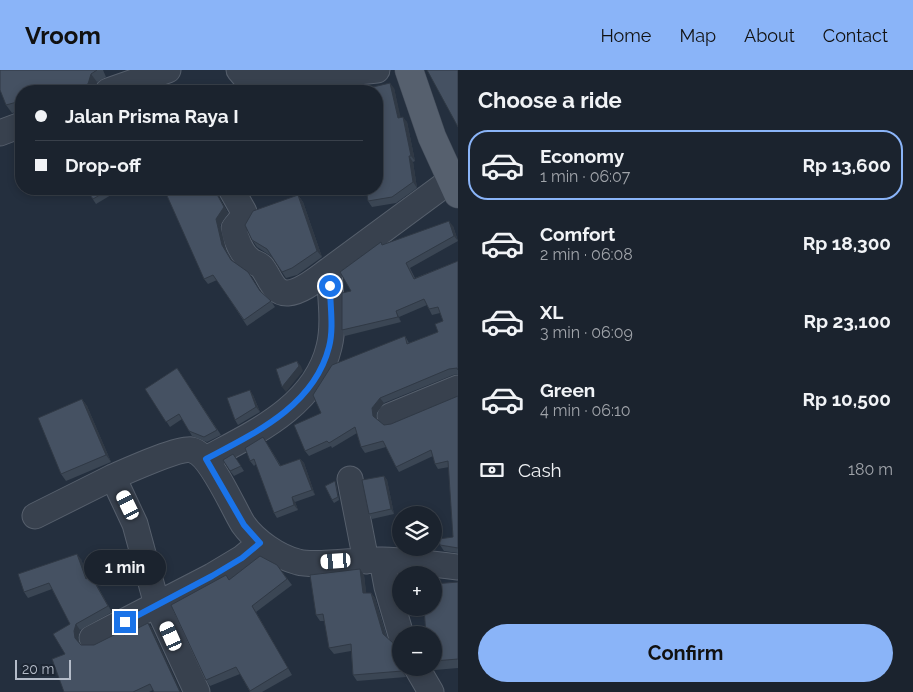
<!DOCTYPE html>
<meta charset="utf-8">
<style>
:root{--surface:#1b232e;--page:#242b36;--text:#f1f3f6;--muted:#a0a4aa;--line:#39404a;--accent:#8ab4f8}
body{margin:0;font-family:Raleway,sans-serif;background:var(--page);color:var(--text);height:100vh;display:flex;flex-direction:column;font-size:19px;white-space:nowrap}
*{box-sizing:border-box;margin:0}
p{font-size:16px;color:var(--muted)}
.icon{flex:none;width:28px;height:28px;fill:none;stroke:currentColor;stroke-width:2;stroke-linecap:round;stroke-linejoin:round}
.map{position:relative;flex:1;overflow:hidden}
.details{display:flex;flex-direction:column;background:var(--surface);width:455px}
.details>*{flex:none}
.top-card{position:absolute;left:15px;top:15px;width:368px;height:110px;border-radius:20px;box-shadow:0 2px 8px #0003,0 0 0 1px var(--line);display:grid;align-content:center;height:110px;padding:0 20px;background:var(--surface)}
.buttons{position:absolute;left:392px;top:436px;display:grid;gap:10px}
.buttons a{display:grid;place-items:center;width:50px;height:50px;border-radius:50%;background:var(--surface);box-shadow:0 2px 8px #0003,0 0 0 1px var(--line);font-size:25px}
.scale{position:absolute;left:15px;bottom:12px;width:56px;box-sizing:border-box;padding-left:5px;border:2px solid #b4bcc9;border-top:0;font-size:14px;line-height:18px;white-space:nowrap;color:#b4bcc9;-webkit-text-stroke:4px #1d2633;paint-order:stroke}
.end{position:absolute;width:22px;height:22px;margin:-11px;border:6px solid #1a73e8;background:#fff;box-shadow:0 0 0 2px #fff}
.from{border-radius:50%}
.bubble{position:absolute;height:35px;border-radius:18px;background:var(--surface);box-shadow:0 2px 8px #0003,0 0 0 1px var(--line);font-size:16px;font-weight:700;line-height:35px;text-align:center}
.car{position:absolute;width:15px;height:30px;margin:-15px -8px;border-radius:6px;box-shadow:0 0 4px 1px #0007;background:linear-gradient(#fff 24%,#345 0 40%,#fff 0 76%,#345 0 86%,#fff 0)}
.top-card b{display:flex;align-items:center;gap:18px;height:48px;font-size:19px}
.top-card b+b{border-top:1px solid var(--line)}
.top-card i{width:12px;height:12px;background:var(--text)}
ul{padding:0;list-style:none}
li{display:flex;align-items:center;gap:15px;height:70px;margin:0 10px 8px;padding:0 10px;border:2px solid transparent;border-radius:20px}
li div{flex:1}
li b{display:block;font-size:19px}
li em{font-style:normal;font-weight:700}
li.selected{border-color:var(--accent)}
li>.icon{width:45px;height:45px;stroke-width:1.5}
h2{padding:0 20px;font-size:22px;line-height:60px}
.pay{display:flex;align-items:center;gap:12px;height:55px;padding:0 20px;font-size:19px}
.pay p{margin-inline-start:auto}
.action{display:flex;gap:10px;margin-top:auto;padding:10px 20px}
.action a{flex:1;height:58px;border-radius:30px;background:var(--accent);color:#111;font-size:20px;font-weight:700;line-height:58px;text-align:center}
header{display:flex;align-items:center;gap:30px;box-sizing:border-box;height:70px;padding:0 25px;background:var(--accent);color:#111}
header strong{font-size:24px}
nav{display:flex;gap:28px;margin-inline-start:auto;font-size:18px}
main{display:flex;flex:1;min-height:0}
.map>svg:first-child{display:block}
.lines{fill:none;stroke-linecap:round;stroke-linejoin:round}
.minor-casing{stroke:#565f6c;stroke-width:27}
.major-casing{stroke:#414a57;stroke-width:29}
.minor{stroke:#38414e;stroke-width:25}
.major{stroke:#56606e;stroke-width:28}
.wall{fill:#3b4654}
.shaded-wall{fill:#303945}
.building{fill:#455162;stroke:#303945}
.route{stroke:#1a73e8;stroke-width:6}
</style>
<header>
<strong>Vroom</strong>
<nav><a>Home</a><a>Map</a><a>About</a><a>Contact</a></nav>
</header>
<main>
<div class="map">
<svg width="458" height="622" viewBox="0 0 458 622">
<rect width="100%" height="100%" fill="#242f3e"/>
<g class="lines">
<g class="minor-casing">
<path id="minor" d="M239 0 250 13 377 0
M108 21 168 0
M0 63 21 55
M231 119 244 142 243 147 234 158C235 167 241 183 249 189 253 193 258 193 262 197 270 207 273 224 288 223 302 222 318 208 329 200
M390 346 458 318
M206 389C254 363 315 336 329 277 335 253 330 225 329 200L451 110
M113 407C127 401 180 377 192 380 211 385 232 436 243 454 255 471 278 487 298 492 316 497 361 489 382 490 407 491 433 494 458 497
M350 409 366 491
M35 446 113 407 135 454 157 535 197 622
M382 490 387 517 401 565
M92 568 212 506 242 488 260 473
M417 598 431 622"/>
</g>
<g class="major-casing">
<path id="major" d="M409 0 432 67 458 124"/>
</g>
<use href="#minor" class="minor"/>
<use href="#major" class="major"/>
</g>
<path class="wall" d="M0 0H103L106 7 97 12 94 21H21V41L12 43 6 35Z
M394 18 400 47 407 52 415 91 413 92 417 118 396 133 372 137 368 131 376 21Z
M57 119H72L61 125Z
M86 119H121L96 134Z
M298 125 303 132 322 187 297 205 286 208 271 186 257 177 252 170Z
M218 126 228 143 220 155 226 180 232 190 261 222 271 231 275 237 247 256 217 210 208 214 204 209Z
M453 156 458 171 410 198 415 208 458 191V304L453 305 384 333 376 344 377 349 384 355 391 354 458 326V483L444 481 440 475 453 467 449 397 438 399 435 394 433 386 399 402 396 397 386 377 365 383 361 377 357 363 332 378 331 376 309 386 305 381 321 343 405 266 409 273 438 262 443 251 440 243 432 245 427 235 399 247 401 252 345 266 342 260 351 221 382 174Z
M177 298 221 365 207 372 192 366 182 349 170 357 145 319Z
M253 325 260 342 238 355 235 350Z
M82 329 87 336 111 392 66 411 61 404Z
M263 367 281 396 300 389 304 393 315 425 295 432 298 440 277 448 274 443 256 394 254 396 250 391Z
M233 384 244 401 234 406 230 401Z
M384 406 387 410 394 444 372 449 369 444Z
M336 414 339 430 334 433 332 430Z
M81 489 88 508 95 512 112 542 80 560 78 567 79 572 81 575H94L124 565 148 553 152 558 153 620 149 622H64L65 584 70 554 52 519 28 528 24 522Z
M277 495 292 515 256 542 292 605 262 622H250L240 604 210 616 206 610 229 510Z
M364 505 366 523H371L375 528 387 567 397 579 406 607 357 611 353 605 351 581 334 584 329 578 325 551H320L316 545Z
M458 512V598L435 600 433 598H434V565Z"/>
<path class="shaded-wall" d="M91 4 97 12 94 21 88 14Z
M390 13 394 18 402 53 398 48Z
M403 47 407 52 415 91 411 86Z
M409 86 413 92 417 118 413 112Z
M214 119H217L218 126 228 143 220 155 226 180 235 195 222 175 216 149Z
M298 125 303 132 322 187 317 181Z
M449 151 453 156 458 171 454 166Z
M396 241 399 247 401 252 398 247Z
M297 291 301 296 303 301 286 322 282 317Z
M250 320 253 325 260 342 256 337Z
M380 328 384 333 376 344 377 352 373 346 372 338Z
M82 329 87 336 111 392 106 385Z
M300 389 304 393 315 425 312 420Z
M384 406 387 410 394 444 391 439Z
M292 427 295 432 298 440 294 435Z
M77 484 81 489 90 515 86 509Z
M360 499 364 505 367 529 363 523Z
M91 506 95 512 112 542 108 536Z
M371 523 375 528 387 569 383 564Z
M252 536 256 542 292 605 288 598Z
M148 553 152 558 181 622H180Z
M76 554 80 560 78 567 79 574 75 568 74 561Z
M393 573 397 579 399 588 395 582Z
M401 586V598H403L406 607 402 601 399 592Z"/>
<path class="building" d="M0 0H97L91 4 88 14 68 21H21V35L17 32 6 35 0 20Z
M427 0H458V57Z
M390 13 398 48 403 47 411 86H409L413 112 392 127 368 131 366 119H376V21H356Z
M317 15 318 21H254Z
M86 119H110L93 129Z
M164 119H214L224 137 216 149 222 175 231 190 248 202 260 221 271 231 244 250 213 205 204 209Z
M298 125 317 181 292 198 282 202 267 179 252 170 245 155 253 141Z
M449 151 454 166 406 193 414 209 458 191V300L457 298 449 299 380 328 372 338 373 346 384 355 391 354 458 326V478L440 475 439 469 453 467 448 391 435 394 431 380 396 397 383 371 361 377 355 357 329 373 327 371 305 381 294 355 321 343 313 325 332 295 405 266 407 274 438 262 435 254 443 251 438 237 429 239 424 229 396 241 398 247 342 260V223L351 221 340 202 381 172 382 175Z
M297 291 299 296 282 317 276 299Z
M177 298 217 360 204 367 189 361 179 344 166 352 145 319Z
M250 320 256 337 235 350 227 328Z
M82 329 106 385 61 404 38 348Z
M263 367 280 396 300 389 312 420 292 427 294 435 274 443 254 389 250 391 245 378Z
M233 384 241 396 230 401 223 390Z
M384 406 391 439 369 444 362 410Z
M335 411 338 427 332 430 325 416Z
M77 484 86 509 91 506 108 536 76 554 74 561 75 568 81 575H94L122 561 124 565 148 553 180 622H154L150 614 133 622H64L52 589 65 584 53 564 70 554 49 513 24 522 18 504Z
M260 486 277 495 287 509 252 536 288 598 250 621 236 597 206 610 171 535 226 505 229 510Z
M360 499 363 523H371L383 564 393 573 395 582H401V586L399 592 402 601 353 605 351 574 329 578 323 544 316 545 310 505Z
M458 512V589L434 591V565H426L424 538H434V514Z"/>
<g class="lines">
<path class="route" d="M125 552 212 506 242 488 260 473 244 455 206 389C255 363 314 336 329 277 334 258 330 236 330 216"/>
</g>
</svg>
<div class="buttons">
<a><svg class="icon" aria-label="layers" viewBox="0 0 24 24"><path d="M12 4l9 5-9 5-9-5zM3 14l9 5 9-5"/></svg></a>
<a>+</a>
<a>−</a>
</div>
<div class="scale">20 m</div>
<i class="end from" style="left:330px;top:216px"></i>
<i class="end" style="left:125px;top:552px"></i>
<div class="bubble" style="left:84px;top:480px;width:82px">1 min</div>
<i class="car" style="left:128px;top:435px;rotate:334deg"></i>
<i class="car" style="left:336px;top:491px;rotate:266deg"></i>
<i class="car" style="left:171px;top:566px;rotate:336deg"></i>
<div class="top-card">
<b><i class="from"></i>Jalan Prisma Raya I</b>
<b><i></i>Drop-off</b>
</div>
</div>
<section class="details">
<h2>Choose a ride</h2>
<ul>
<li class="selected"><svg class="icon" aria-label="car" viewBox="0 0 24 24"><path d="M5 17H2v-5l4-1 3-4h7l3 4 3 1v5h-3M9 17h6M6 11h13"/><circle cx="7" cy="17" r="2"/><circle cx="17" cy="17" r="2"/></svg><div><b>Economy</b><p>1 min · 06:07</p></div><em>Rp 13,600</em></li>
<li><svg class="icon" aria-label="car" viewBox="0 0 24 24"><path d="M5 17H2v-5l4-1 3-4h7l3 4 3 1v5h-3M9 17h6M6 11h13"/><circle cx="7" cy="17" r="2"/><circle cx="17" cy="17" r="2"/></svg><div><b>Comfort</b><p>2 min · 06:08</p></div><em>Rp 18,300</em></li>
<li><svg class="icon" aria-label="car" viewBox="0 0 24 24"><path d="M5 17H2v-5l4-1 3-4h7l3 4 3 1v5h-3M9 17h6M6 11h13"/><circle cx="7" cy="17" r="2"/><circle cx="17" cy="17" r="2"/></svg><div><b>XL</b><p>3 min · 06:09</p></div><em>Rp 23,100</em></li>
<li><svg class="icon" aria-label="car" viewBox="0 0 24 24"><path d="M5 17H2v-5l4-1 3-4h7l3 4 3 1v5h-3M9 17h6M6 11h13"/><circle cx="7" cy="17" r="2"/><circle cx="17" cy="17" r="2"/></svg><div><b>Green</b><p>4 min · 06:10</p></div><em>Rp 10,500</em></li>
</ul>
<div class="pay"><svg class="icon" aria-label="cash" viewBox="0 0 24 24"><path d="M3 7h18v10H3z"/><circle cx="12" cy="12" r="2"/></svg>Cash<p>180 m</p></div>
<div class="action"><a>Confirm</a></div>
</section>
</main>
